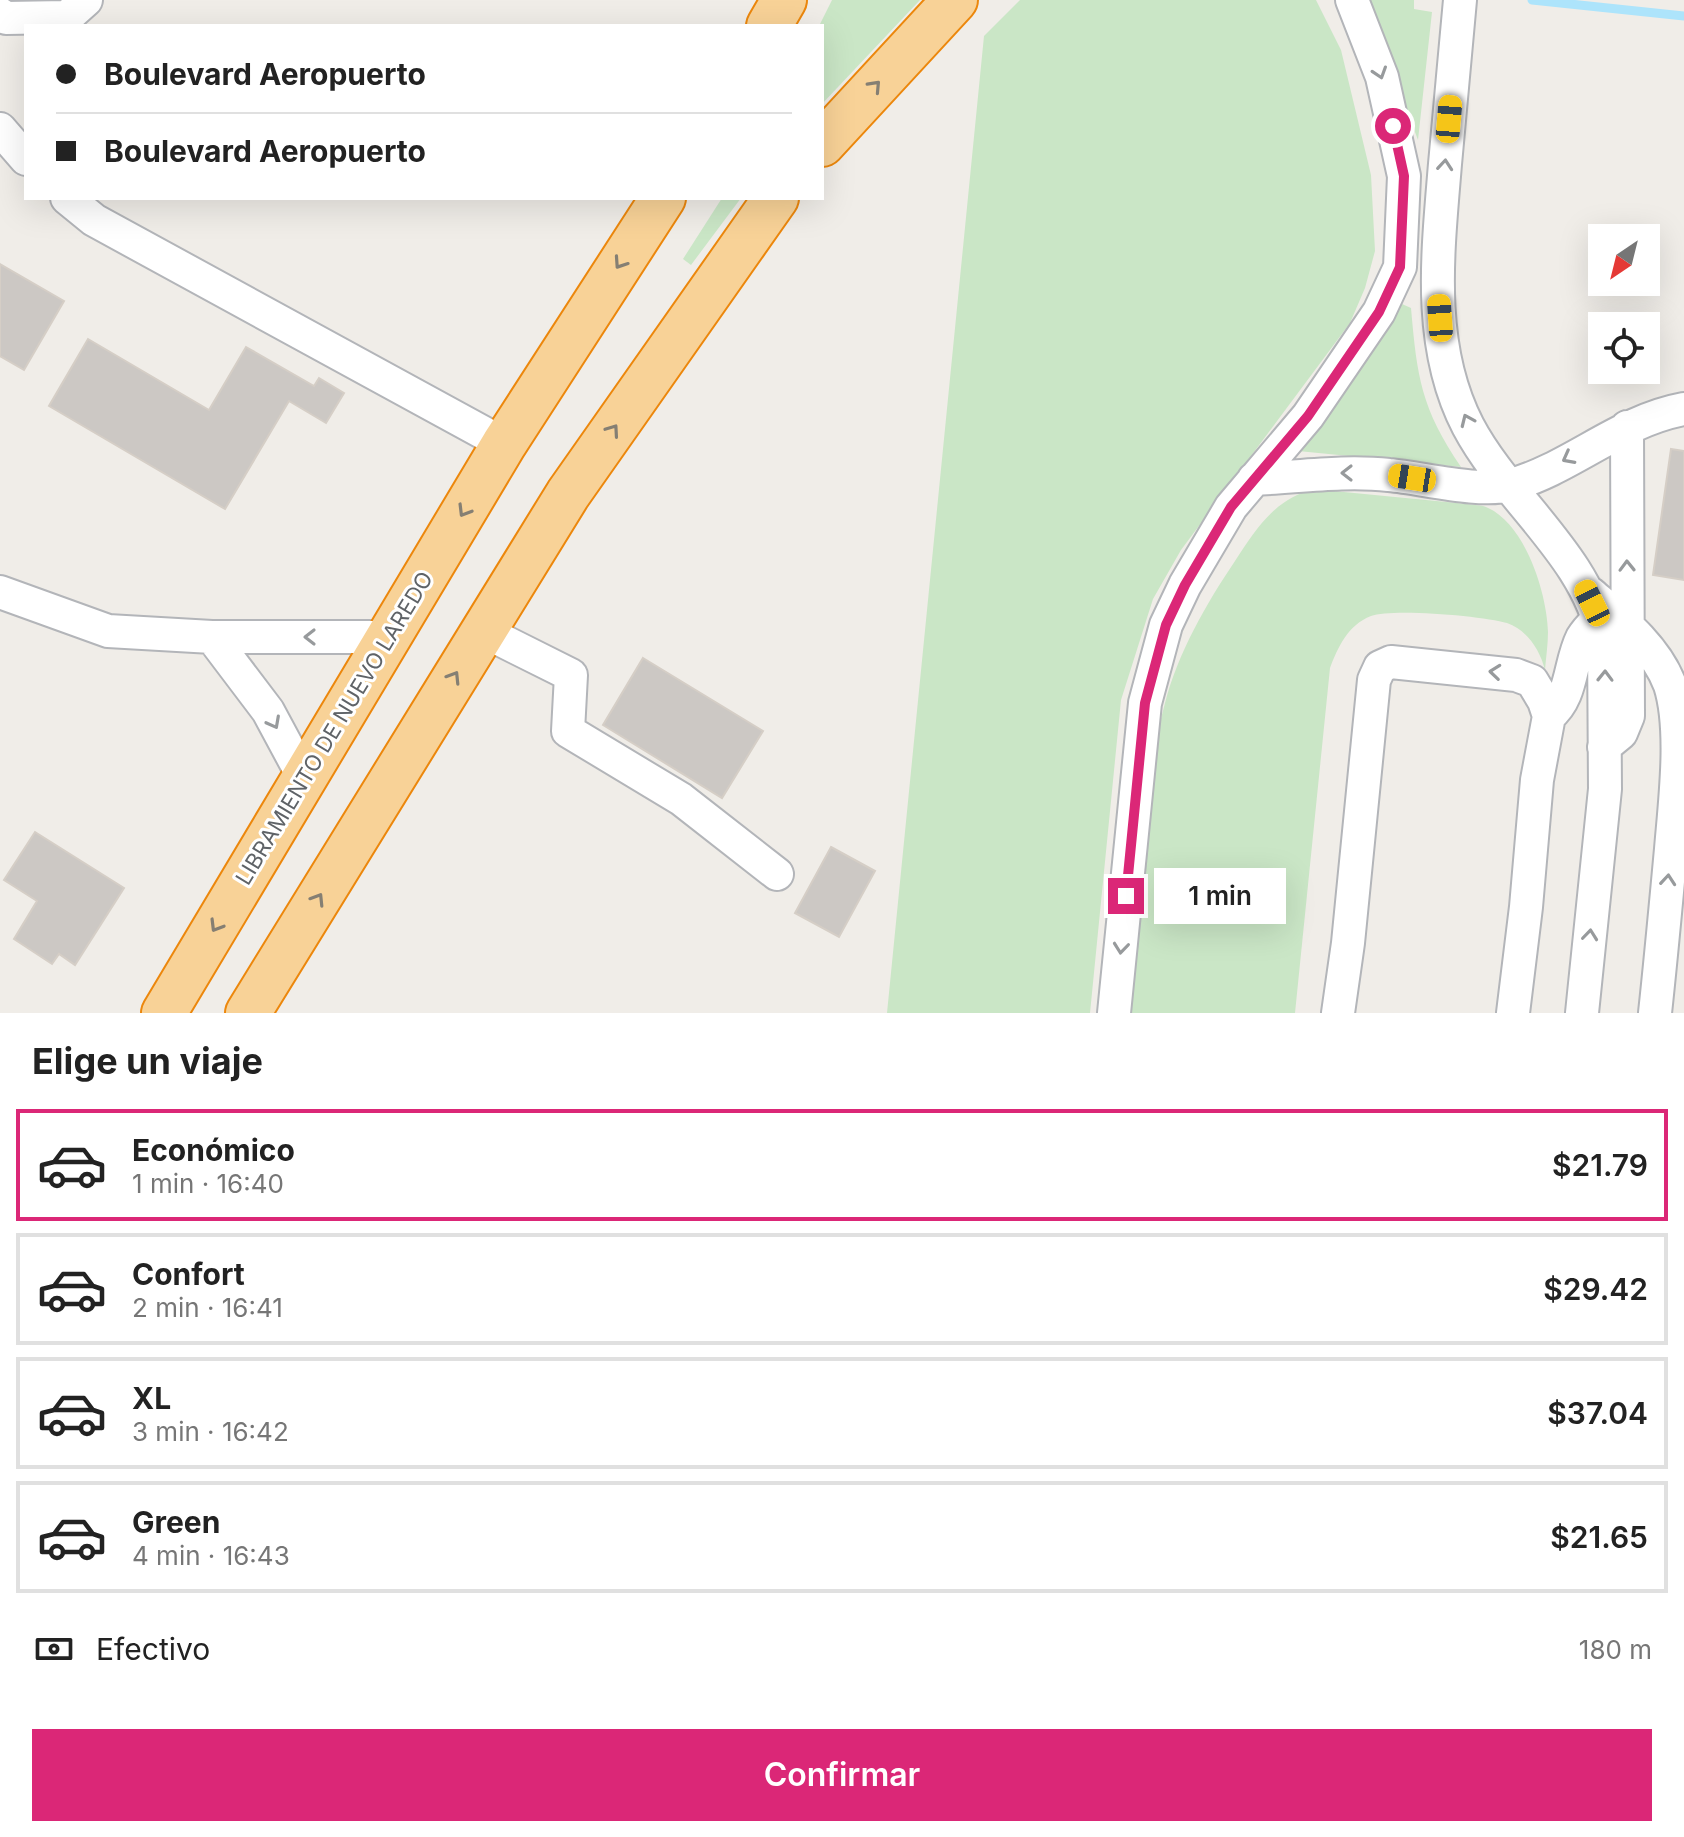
<!DOCTYPE html>
<html lang="es">
<meta charset="utf-8">
<style>
:root{--surface:#fff;--page:#f6f6f6;--text:#222;--muted:#767676;--line:#e0e0e0;--accent:#db2777}
body{margin:0;font-family:Inter,sans-serif;background:var(--page);color:var(--text);height:100vh;display:flex;flex-direction:column;font-size:30px;white-space:nowrap}
*{box-sizing:border-box;margin:0}
p{font-size:26px;color:var(--muted)}
.icon{flex:none;width:44px;height:44px;fill:none;stroke:currentColor;stroke-width:2;stroke-linecap:round;stroke-linejoin:round}
.map{position:relative;height:1013px;overflow:hidden}
.sheet{display:flex;flex-direction:column;background:var(--surface);flex:1}
.sheet>*{flex:none}
.guide{position:absolute;left:24px;top:24px;width:800px;height:176px;border-radius:0px;box-shadow:0 8px 32px #0002;display:grid;align-content:center;height:176px;padding:0 32px;background:var(--surface)}
.needle{width:52px;rotate:215deg}
.buttons{position:absolute;left:1588px;top:224px;display:grid;gap:16px}
.buttons a{display:grid;place-items:center;width:72px;height:72px;border-radius:0px;background:var(--surface);box-shadow:0 8px 32px #0002;font-size:40px}
.end{position:absolute;width:36px;height:36px;margin:-18px;border:10px solid #db2777;background:#fff;box-shadow:0 0 0 4px #fff}
.from{border-radius:50%}
.bubble{position:absolute;height:56px;border-radius:0px;background:var(--surface);box-shadow:0 8px 32px #0002;font-size:26px;font-weight:600;line-height:56px;text-align:center}
.car{position:absolute;width:24px;height:48px;margin:-24px -12px;border-radius:10px;box-shadow:0 0 6px 2px #0007;background:linear-gradient(#f5c518 24%,#345 0 40%,#f5c518 0 76%,#345 0 86%,#f5c518 0)}
.guide b{display:flex;align-items:center;gap:28px;height:76px;font-size:30px}
.guide b+b{border-top:2px solid var(--line)}
.guide i{width:20px;height:20px;background:var(--text)}
ul{padding:0;list-style:none}
li{display:flex;align-items:center;gap:24px;height:112px;margin:0 16px 12px;padding:0 16px;border:4px solid var(--line);border-radius:0px}
li div{flex:1}
li b{display:block;font-size:30px}
li em{font-style:normal;font-weight:600}
li.current{border-color:var(--accent)}
li>.icon{width:72px;height:72px;stroke-width:1.5}
h2{padding:0 32px;font-size:36px;line-height:96px}
.pay{display:flex;align-items:center;gap:20px;height:88px;padding:0 32px;font-size:30px}
.pay p{margin-inline-start:auto}
.primary-button{display:flex;gap:16px;margin-top:auto;padding:16px 32px}
.primary-button a{flex:1;height:92px;border-radius:0px;background:var(--accent);color:#fff;font-size:32px;font-weight:600;line-height:92px;text-align:center}
.map>svg:first-child{display:block}
.green{fill:#cae6c6}
.lines{fill:none;stroke-linecap:round;stroke-linejoin:round}
.stream{stroke:#ade4fb;stroke-width:9}
.building{fill:#ccc8c4;stroke:#d5cec6;stroke-width:2}
.minor-casing{stroke:#b3b5b9;stroke-width:36}
.highway-casing{stroke:#ec870c;stroke-width:48}
.minor{stroke:#fff;stroke-width:32}
.highway{stroke:#f8d297;stroke-width:44}
.oneway{stroke:#979a9c}
.oneway2{stroke:#857f73}
.route{stroke:#db2777;stroke-width:10}
.labels{text-anchor:middle;dominant-baseline:central;stroke-width:6;stroke-linejoin:round;paint-order:stroke}
.street-label{font-size:22px;fill:#5f6367;stroke:#fff}
</style>
<div class="map">
<svg width="1684" height="1013" viewBox="0 0 1684 1013">
<rect width="100%" height="100%" fill="#f0ede8"/>
<path class="green" d="M832 0H920L822 104V26H819Z
M1020 0H1316L1341 50 1371 175 1375 251 1365 288 1350 323 1181 550 1153 599 1121 700 1090 1013H887L984 36Z
M1365 0H1414V9L1432 12 1418 140Z
M722 198H741L691 265 683 259Z
M1402 304 1411 308C1417 377 1421 408 1461 467L1298 451 1375 348Z
M1313 489 1467 504C1473 505 1481 505 1486 507 1525 523 1547 593 1548 632 1548 644 1546 657 1545 670 1540 650 1527 630 1507 623 1484 616 1392 608 1371 616 1348 625 1338 647 1330 668L1295 1013H1128C1133 958 1138 903 1143 848 1148 800 1152 750 1165 703 1178 653 1206 604 1235 561 1257 528 1274 500 1313 489Z"/>
<g class="lines">
<path class="stream" d="M1532 0 1684 16"/>
</g>
<path class="building" d="M0 264 64 301 24 370 0 356Z
M88 339 209 410 246 347 314 386 319 378 344 393 326 423 289 401 225 509 49 406Z
M1671 449 1684 451V580L1653 575Z
M643 658 763 731 722 798 603 725Z
M35 832 124 888 75 965 59 954 52 964 14 939 37 901 4 880Z
M831 847 875 871 839 937 795 913Z"/>
<g class="lines">
<g class="minor-casing">
<path id="minor" d="M1460 0C1455 55 1450 109 1445 164 1438 251 1426 345 1468 426 1507 500 1587 555 1604 640L1605 789 1582 1013
M0 14 6 18 67 17 86 0
M0 129 26 159
M67 198 94 220 504 444
M1254 479C1299 477 1344 470 1389 475 1423 478 1478 493 1511 485 1572 468 1619 421 1684 409
M0 592 108 631 212 637H388
M1590 593C1619 618 1656 647 1670 685 1684 729 1675 801 1671 849 1666 903 1661 958 1655 1013
M483 631 571 675 568 731 681 799 777 874
M212 637 268 711 304 778
M1549 716C1573 696 1569 664 1582 638 1586 631 1593 624 1599 618
M1604 747 1621 733 1628 716 1627 427
M1114 1013 1145 703 1166 625 1185 585 1231 507 1308 416 1379 312 1400 267 1404 176 1382 77 1352 0
M1338 1013 1348 943 1374 680 1380 667 1391 662 1516 675 1532 681 1544 701 1549 716 1537 780 1526 907 1513 1013"/>
</g>
<g class="highway-casing">
<path id="highway" d="M769 26 784 0
M822 144 955 0
M164 1013 504 444 663 198
M248 1013 568 494 776 198"/>
</g>
<use href="#minor" class="minor"/>
<use href="#highway" class="highway"/>
</g>
<defs><path id="oneway-chevron" d="M-2-3.5L2.5 0L-2 3.5" fill="none" stroke-width="1.6" stroke-linecap="round" stroke-linejoin="round" transform="scale(2)"/></defs>
<g class="oneway">
<use href="#oneway-chevron" transform="translate(1380 73) rotate(72)"/>
<use href="#oneway-chevron" transform="translate(1445 165) rotate(-85)"/>
<use href="#oneway-chevron" transform="translate(1467 420) rotate(-114)"/>
<use href="#oneway-chevron" transform="translate(1568 458) rotate(152)"/>
<use href="#oneway-chevron" transform="translate(1347 473) rotate(-180)"/>
<use href="#oneway-chevron" transform="translate(1627 566) rotate(-91)"/>
<use href="#oneway-chevron" transform="translate(310 637) rotate(-180)"/>
<use href="#oneway-chevron" transform="translate(1495 672) rotate(-174)"/>
<use href="#oneway-chevron" transform="translate(1605 676) rotate(-89)"/>
<use href="#oneway-chevron" transform="translate(274 723) rotate(62)"/>
<use href="#oneway-chevron" transform="translate(1668 880) rotate(-85)"/>
<use href="#oneway-chevron" transform="translate(1590 935) rotate(-84)"/>
<use href="#oneway-chevron" transform="translate(1121 948) rotate(96)"/>
</g>
<g class="oneway2">
<use href="#oneway-chevron" transform="translate(875 86) rotate(-47)"/>
<use href="#oneway-chevron" transform="translate(620 263) rotate(124)"/>
<use href="#oneway-chevron" transform="translate(613 430) rotate(-55)"/>
<use href="#oneway-chevron" transform="translate(464 511) rotate(121)"/>
<use href="#oneway-chevron" transform="translate(454 677) rotate(-58)"/>
<use href="#oneway-chevron" transform="translate(318 899) rotate(-58)"/>
<use href="#oneway-chevron" transform="translate(216 926) rotate(121)"/>
</g>
<g class="lines">
<path class="route" d="M1126 896 1145 703 1166 625 1185 585 1231 507 1308 416 1379 312 1400 267 1404 176 1393 126"/>
</g>
<g class="labels">
<g class="street-label">
<text transform="translate(334 728) rotate(-59)">LIBRAMIENTO DE NUEVO LAREDO</text>
</g>
</g>
</svg>
<div class="buttons">
<a><svg class="needle" viewBox="-14 -14 28 28"><path d="M0-13l5 13h-10z" fill="#e53935"/><path d="M0 13l5-13h-10z" fill="#767676"/></svg></a>
<a><svg class="icon" aria-label="locate" viewBox="0 0 24 24"><circle cx="12" cy="12" r="6"/><path d="M12 2v4M12 18v4M2 12h4M18 12h4"/></svg></a>
</div>
<i class="end from" style="left:1393px;top:126px"></i>
<i class="end" style="left:1126px;top:896px"></i>
<div class="bubble" style="left:1154px;top:868px;width:132px">1 min</div>
<i class="car" style="left:1449px;top:119px;rotate:5deg"></i>
<i class="car" style="left:1440px;top:318px;rotate:356deg"></i>
<i class="car" style="left:1412px;top:478px;rotate:279deg"></i>
<i class="car" style="left:1592px;top:603px;rotate:334deg"></i>
<div class="guide">
<b><i class="from"></i>Boulevard Aeropuerto</b>
<b><i></i>Boulevard Aeropuerto</b>
</div>
</div>
<section class="sheet">
<h2>Elige un viaje</h2>
<ul>
<li class="current"><svg class="icon" aria-label="car" viewBox="0 0 24 24"><path d="M5 17H2v-5l4-1 3-4h7l3 4 3 1v5h-3M9 17h6M6 11h13"/><circle cx="7" cy="17" r="2"/><circle cx="17" cy="17" r="2"/></svg><div><b>Económico</b><p>1 min · 16:40</p></div><em>$21.79</em></li>
<li><svg class="icon" aria-label="car" viewBox="0 0 24 24"><path d="M5 17H2v-5l4-1 3-4h7l3 4 3 1v5h-3M9 17h6M6 11h13"/><circle cx="7" cy="17" r="2"/><circle cx="17" cy="17" r="2"/></svg><div><b>Confort</b><p>2 min · 16:41</p></div><em>$29.42</em></li>
<li><svg class="icon" aria-label="car" viewBox="0 0 24 24"><path d="M5 17H2v-5l4-1 3-4h7l3 4 3 1v5h-3M9 17h6M6 11h13"/><circle cx="7" cy="17" r="2"/><circle cx="17" cy="17" r="2"/></svg><div><b>XL</b><p>3 min · 16:42</p></div><em>$37.04</em></li>
<li><svg class="icon" aria-label="car" viewBox="0 0 24 24"><path d="M5 17H2v-5l4-1 3-4h7l3 4 3 1v5h-3M9 17h6M6 11h13"/><circle cx="7" cy="17" r="2"/><circle cx="17" cy="17" r="2"/></svg><div><b>Green</b><p>4 min · 16:43</p></div><em>$21.65</em></li>
</ul>
<div class="pay"><svg class="icon" aria-label="cash" viewBox="0 0 24 24"><path d="M3 7h18v10H3z"/><circle cx="12" cy="12" r="2"/></svg>Efectivo<p>180 m</p></div>
<div class="primary-button"><a>Confirmar</a></div>
</section>
